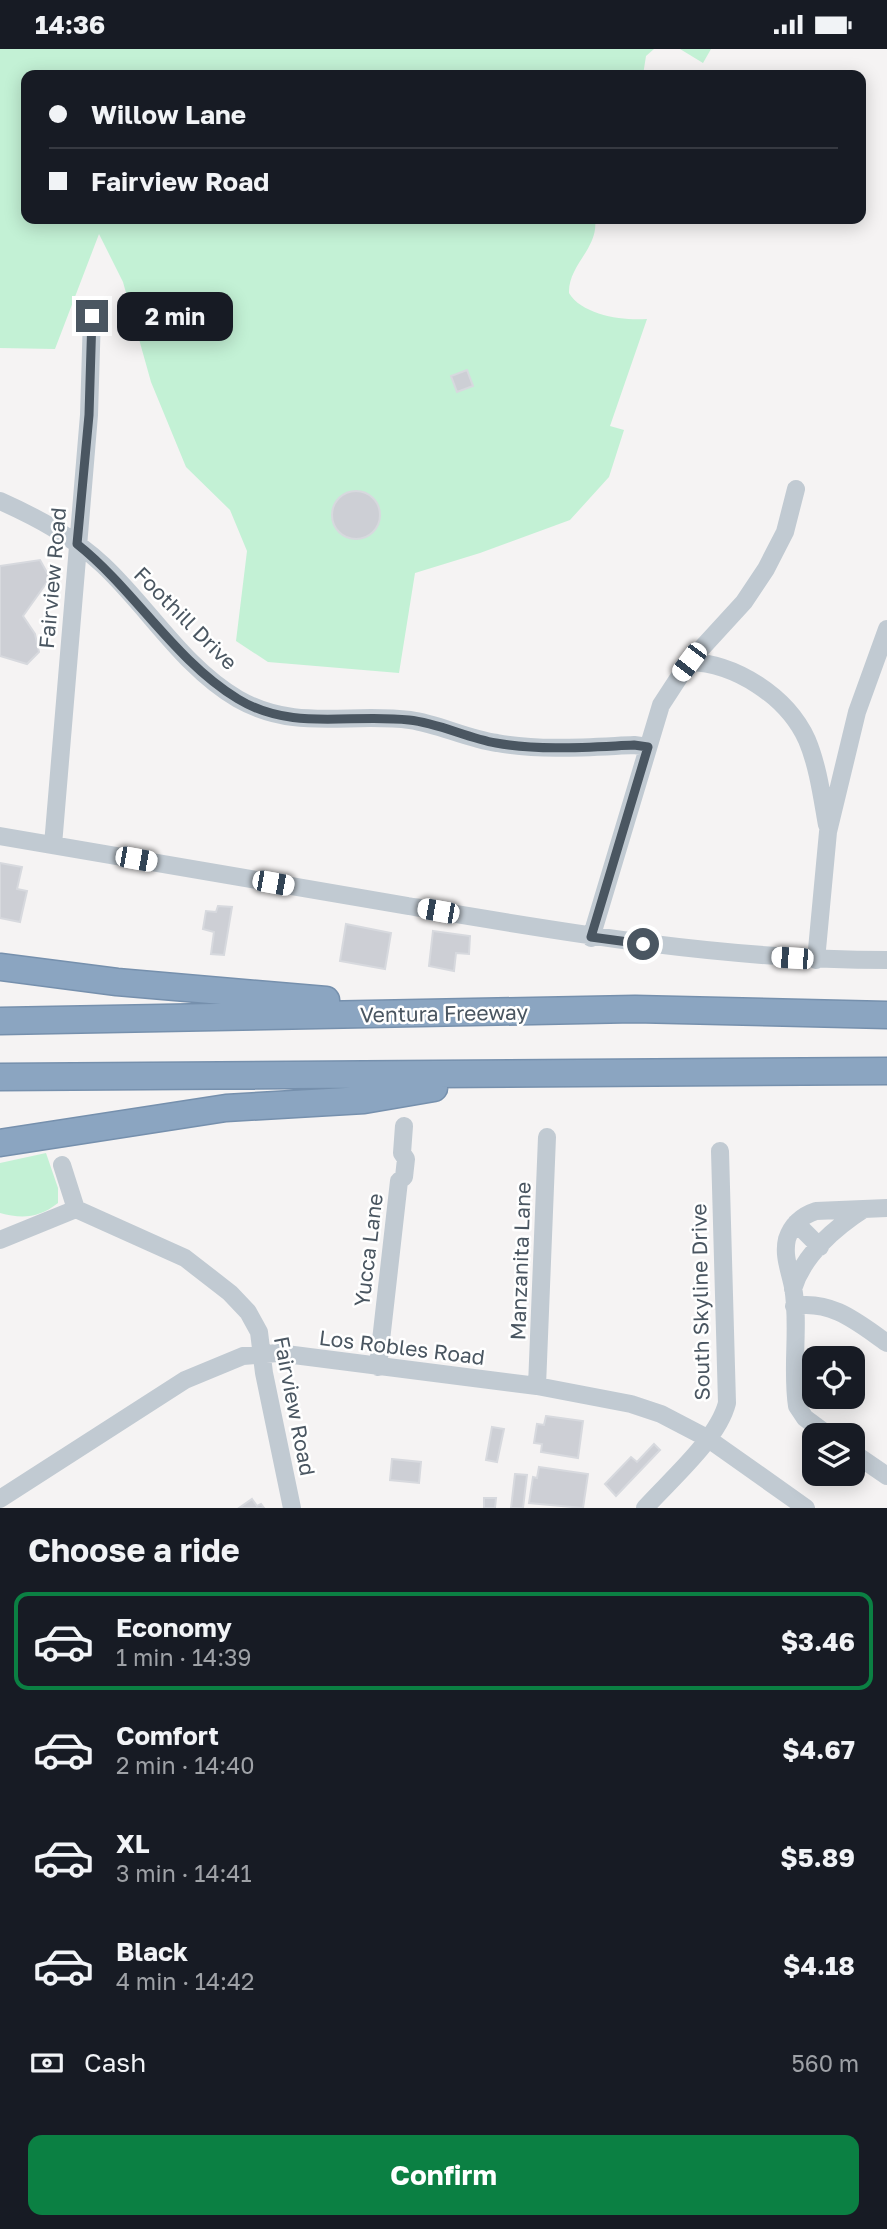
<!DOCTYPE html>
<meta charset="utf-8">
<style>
:root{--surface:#171b24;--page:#20242c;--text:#f1f3f6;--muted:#9ea1a6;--line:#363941;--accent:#0b8043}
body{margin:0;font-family:"Golos Text",sans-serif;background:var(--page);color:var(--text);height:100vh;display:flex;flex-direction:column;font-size:26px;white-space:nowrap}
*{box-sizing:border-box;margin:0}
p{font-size:23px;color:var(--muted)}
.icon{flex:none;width:38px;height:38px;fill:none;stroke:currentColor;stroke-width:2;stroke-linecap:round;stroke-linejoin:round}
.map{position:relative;height:1459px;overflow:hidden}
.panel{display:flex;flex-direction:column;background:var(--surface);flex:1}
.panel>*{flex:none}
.guide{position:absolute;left:21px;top:21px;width:845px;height:154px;border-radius:14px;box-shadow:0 4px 18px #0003;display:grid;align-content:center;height:154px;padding:0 28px;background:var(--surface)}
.buttons{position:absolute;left:802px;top:1297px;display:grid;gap:14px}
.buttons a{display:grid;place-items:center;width:63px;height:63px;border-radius:14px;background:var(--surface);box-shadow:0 4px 18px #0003;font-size:35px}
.end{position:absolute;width:32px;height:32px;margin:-16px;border:9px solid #4a5661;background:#fff;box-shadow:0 0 0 4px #fff}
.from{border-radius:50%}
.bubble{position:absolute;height:49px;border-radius:14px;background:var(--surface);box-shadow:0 4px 18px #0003;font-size:23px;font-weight:700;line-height:49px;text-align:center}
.car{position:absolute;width:21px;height:42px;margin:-21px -10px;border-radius:9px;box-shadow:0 0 5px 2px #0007;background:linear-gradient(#fff 24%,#345 0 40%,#fff 0 76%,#345 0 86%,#fff 0)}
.guide b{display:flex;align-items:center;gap:24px;height:66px;font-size:26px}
.guide b+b{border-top:2px solid var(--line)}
.guide i{width:18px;height:18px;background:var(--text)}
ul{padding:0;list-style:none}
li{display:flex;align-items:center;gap:21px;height:98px;margin:0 14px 10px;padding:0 14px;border:4px solid transparent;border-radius:14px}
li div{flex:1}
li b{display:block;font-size:26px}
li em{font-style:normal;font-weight:700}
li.selected{border-color:var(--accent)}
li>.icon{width:63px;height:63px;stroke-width:1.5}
h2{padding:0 28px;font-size:32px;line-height:84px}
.pay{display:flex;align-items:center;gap:18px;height:77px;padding:0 28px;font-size:26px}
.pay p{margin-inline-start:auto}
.primary-button{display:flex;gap:14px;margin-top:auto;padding:14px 28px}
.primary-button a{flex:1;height:80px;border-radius:14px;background:var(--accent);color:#fff;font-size:28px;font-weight:700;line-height:80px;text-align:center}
.status{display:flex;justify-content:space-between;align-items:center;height:49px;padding:0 35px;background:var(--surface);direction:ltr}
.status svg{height:19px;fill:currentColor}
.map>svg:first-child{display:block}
.green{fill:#c3f1d5}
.building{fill:#cdcfd5;stroke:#d7d9de;stroke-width:2}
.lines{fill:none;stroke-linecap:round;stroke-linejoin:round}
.highway-casing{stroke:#7690ad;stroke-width:29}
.minor{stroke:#c1cad2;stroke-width:18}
.highway{stroke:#8ba5c1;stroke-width:26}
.route{stroke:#4a5661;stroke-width:9}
.labels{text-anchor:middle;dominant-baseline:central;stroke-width:5;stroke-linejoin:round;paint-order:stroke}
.street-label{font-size:21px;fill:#4a5661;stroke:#fff}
</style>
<div class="status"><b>14:36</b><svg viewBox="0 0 49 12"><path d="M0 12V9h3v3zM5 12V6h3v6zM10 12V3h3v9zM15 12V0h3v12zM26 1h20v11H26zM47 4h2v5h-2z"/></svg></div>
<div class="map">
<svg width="887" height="1459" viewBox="0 0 887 1459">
<rect width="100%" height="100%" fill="#f5f3f3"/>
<path class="green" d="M0 0H654L646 7 643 26H26V170H595C599 199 568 216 569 244 582 266 623 272 647 270L610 377 624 381 609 428 570 471 480 504 415 524 399 624 268 613 236 592 247 502 230 461 186 418 151 333 123 233 99 185 55 300 0 299Z
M680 0H711L703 14Z
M46 1104 58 1139V1154C39 1169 22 1170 0 1164V1114Z"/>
<path class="building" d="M467 321 473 337 457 343 451 327Z
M332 466a24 24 0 1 1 48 0a24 24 0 1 1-48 0Z
M40 511 50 529 23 567 35 585 39 603 27 615 0 607V517Z
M0 814 22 818 17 840 27 842 20 873 0 869Z
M218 857 232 858 224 906 211 905 214 883 203 880 206 862 216 863Z
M346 875 391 884 385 920 340 912Z
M433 882 470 887 469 905 456 904 454 922 429 917Z
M546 1367 583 1372 578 1409 541 1403 542 1395 534 1394 537 1375 544 1376Z
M492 1378 504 1380 497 1413 486 1411Z
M654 1395 660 1401 616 1447 605 1435 631 1408 637 1413Z
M392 1410 421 1413 419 1434 390 1431Z
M539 1418 588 1425 583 1459 529 1454 533 1428 537 1429Z
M515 1425 527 1426 523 1459H511Z
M484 1449H496L495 1459H484Z
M252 1450 257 1457 261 1455 264 1459H239Z"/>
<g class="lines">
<g class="highway-casing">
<path id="highway" d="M0 918 117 933 326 951
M0 972 635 960 887 966
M0 1028 887 1022
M0 1094 226 1059 364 1051 434 1039"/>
</g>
<path class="minor" d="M0 452C38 469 73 488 103 516 149 559 183 618 238 650 296 683 349 663 410 671 439 675 467 690 497 694 542 702 589 698 634 696L648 698
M689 613C735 614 787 647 807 691 818 717 822 748 827 776
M0 787C136 811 272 834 408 857 568 884 725 911 887 911
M53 796 89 366 92 267
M591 889 661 656 689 613 744 553 766 520 785 483 796 440
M816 911 828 783 857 663 887 580
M62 1116 76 1160 185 1209 230 1244 248 1263 259 1283 264 1324 292 1459
M796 1174 820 1198
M0 1191 76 1160
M793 1240C803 1206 836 1178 864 1160
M794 1257C832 1251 857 1273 887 1294
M378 1318 399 1132 404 1128 406 1110 402 1104 404 1077
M537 1337 547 1088
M828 1386 805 1369 797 1357C791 1318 800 1277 793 1238 790 1222 783 1207 787 1190 792 1175 801 1167 816 1162L887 1159
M852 1403 887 1427
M0 1450 185 1331 243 1307 278 1304 537 1337 631 1355 661 1365 707 1389 806 1459
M645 1459C670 1431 718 1390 727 1354L720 1102"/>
<use href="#highway" class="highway"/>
</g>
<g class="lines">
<path class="route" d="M92 267 89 366 77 495C135 541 174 611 238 650 292 683 350 664 409 671 439 674 467 689 496 694 541 702 589 698 634 696L648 698 591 888 643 895"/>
</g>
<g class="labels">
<g class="street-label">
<text transform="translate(52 529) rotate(-85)">Fairview Road</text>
<text transform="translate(186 569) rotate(45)">Foothill Drive</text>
<text transform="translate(444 964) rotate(-1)">Ventura Freeway</text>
<text transform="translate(368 1201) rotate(-83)">Yucca Lane</text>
<text transform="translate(520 1212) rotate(-88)">Manzanita Lane</text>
<text transform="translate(700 1253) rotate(-91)">South Skyline Drive</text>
<text transform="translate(402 1298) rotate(7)">Los Robles Road</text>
<text transform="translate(295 1357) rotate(79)">Fairview Road</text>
</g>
</g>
</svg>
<div class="buttons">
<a><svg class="icon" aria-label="locate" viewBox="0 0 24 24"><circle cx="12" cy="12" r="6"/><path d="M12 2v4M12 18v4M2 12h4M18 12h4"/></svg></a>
<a><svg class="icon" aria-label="layers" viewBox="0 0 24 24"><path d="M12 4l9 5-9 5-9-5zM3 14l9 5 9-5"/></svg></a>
</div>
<i class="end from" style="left:643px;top:895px"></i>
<i class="end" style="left:92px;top:267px"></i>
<div class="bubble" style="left:117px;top:243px;width:116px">2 min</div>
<i class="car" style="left:689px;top:613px;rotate:217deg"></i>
<i class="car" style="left:136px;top:810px;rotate:100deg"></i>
<i class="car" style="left:273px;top:834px;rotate:100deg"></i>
<i class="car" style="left:438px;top:862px;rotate:280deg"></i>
<i class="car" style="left:792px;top:909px;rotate:274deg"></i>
<div class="guide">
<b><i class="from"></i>Willow Lane</b>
<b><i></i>Fairview Road</b>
</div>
</div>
<section class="panel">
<h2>Choose a ride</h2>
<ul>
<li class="selected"><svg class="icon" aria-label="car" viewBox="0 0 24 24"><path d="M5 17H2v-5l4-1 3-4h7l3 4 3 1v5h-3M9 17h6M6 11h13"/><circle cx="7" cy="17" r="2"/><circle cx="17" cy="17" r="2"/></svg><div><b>Economy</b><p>1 min · 14:39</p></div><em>$3.46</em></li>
<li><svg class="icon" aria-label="car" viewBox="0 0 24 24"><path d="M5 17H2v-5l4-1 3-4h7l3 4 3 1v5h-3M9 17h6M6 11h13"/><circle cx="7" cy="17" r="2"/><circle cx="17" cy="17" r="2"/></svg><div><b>Comfort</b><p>2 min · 14:40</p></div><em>$4.67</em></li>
<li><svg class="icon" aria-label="car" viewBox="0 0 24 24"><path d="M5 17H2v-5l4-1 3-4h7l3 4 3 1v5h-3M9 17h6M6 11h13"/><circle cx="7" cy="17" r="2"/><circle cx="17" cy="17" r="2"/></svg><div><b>XL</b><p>3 min · 14:41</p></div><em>$5.89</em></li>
<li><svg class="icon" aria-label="car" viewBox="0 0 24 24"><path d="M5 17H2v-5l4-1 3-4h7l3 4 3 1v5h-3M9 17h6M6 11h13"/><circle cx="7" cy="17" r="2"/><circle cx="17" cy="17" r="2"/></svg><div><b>Black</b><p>4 min · 14:42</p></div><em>$4.18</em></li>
</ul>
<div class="pay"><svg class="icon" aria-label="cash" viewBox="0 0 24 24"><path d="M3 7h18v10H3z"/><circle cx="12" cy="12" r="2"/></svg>Cash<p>560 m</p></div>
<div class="primary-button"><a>Confirm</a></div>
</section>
